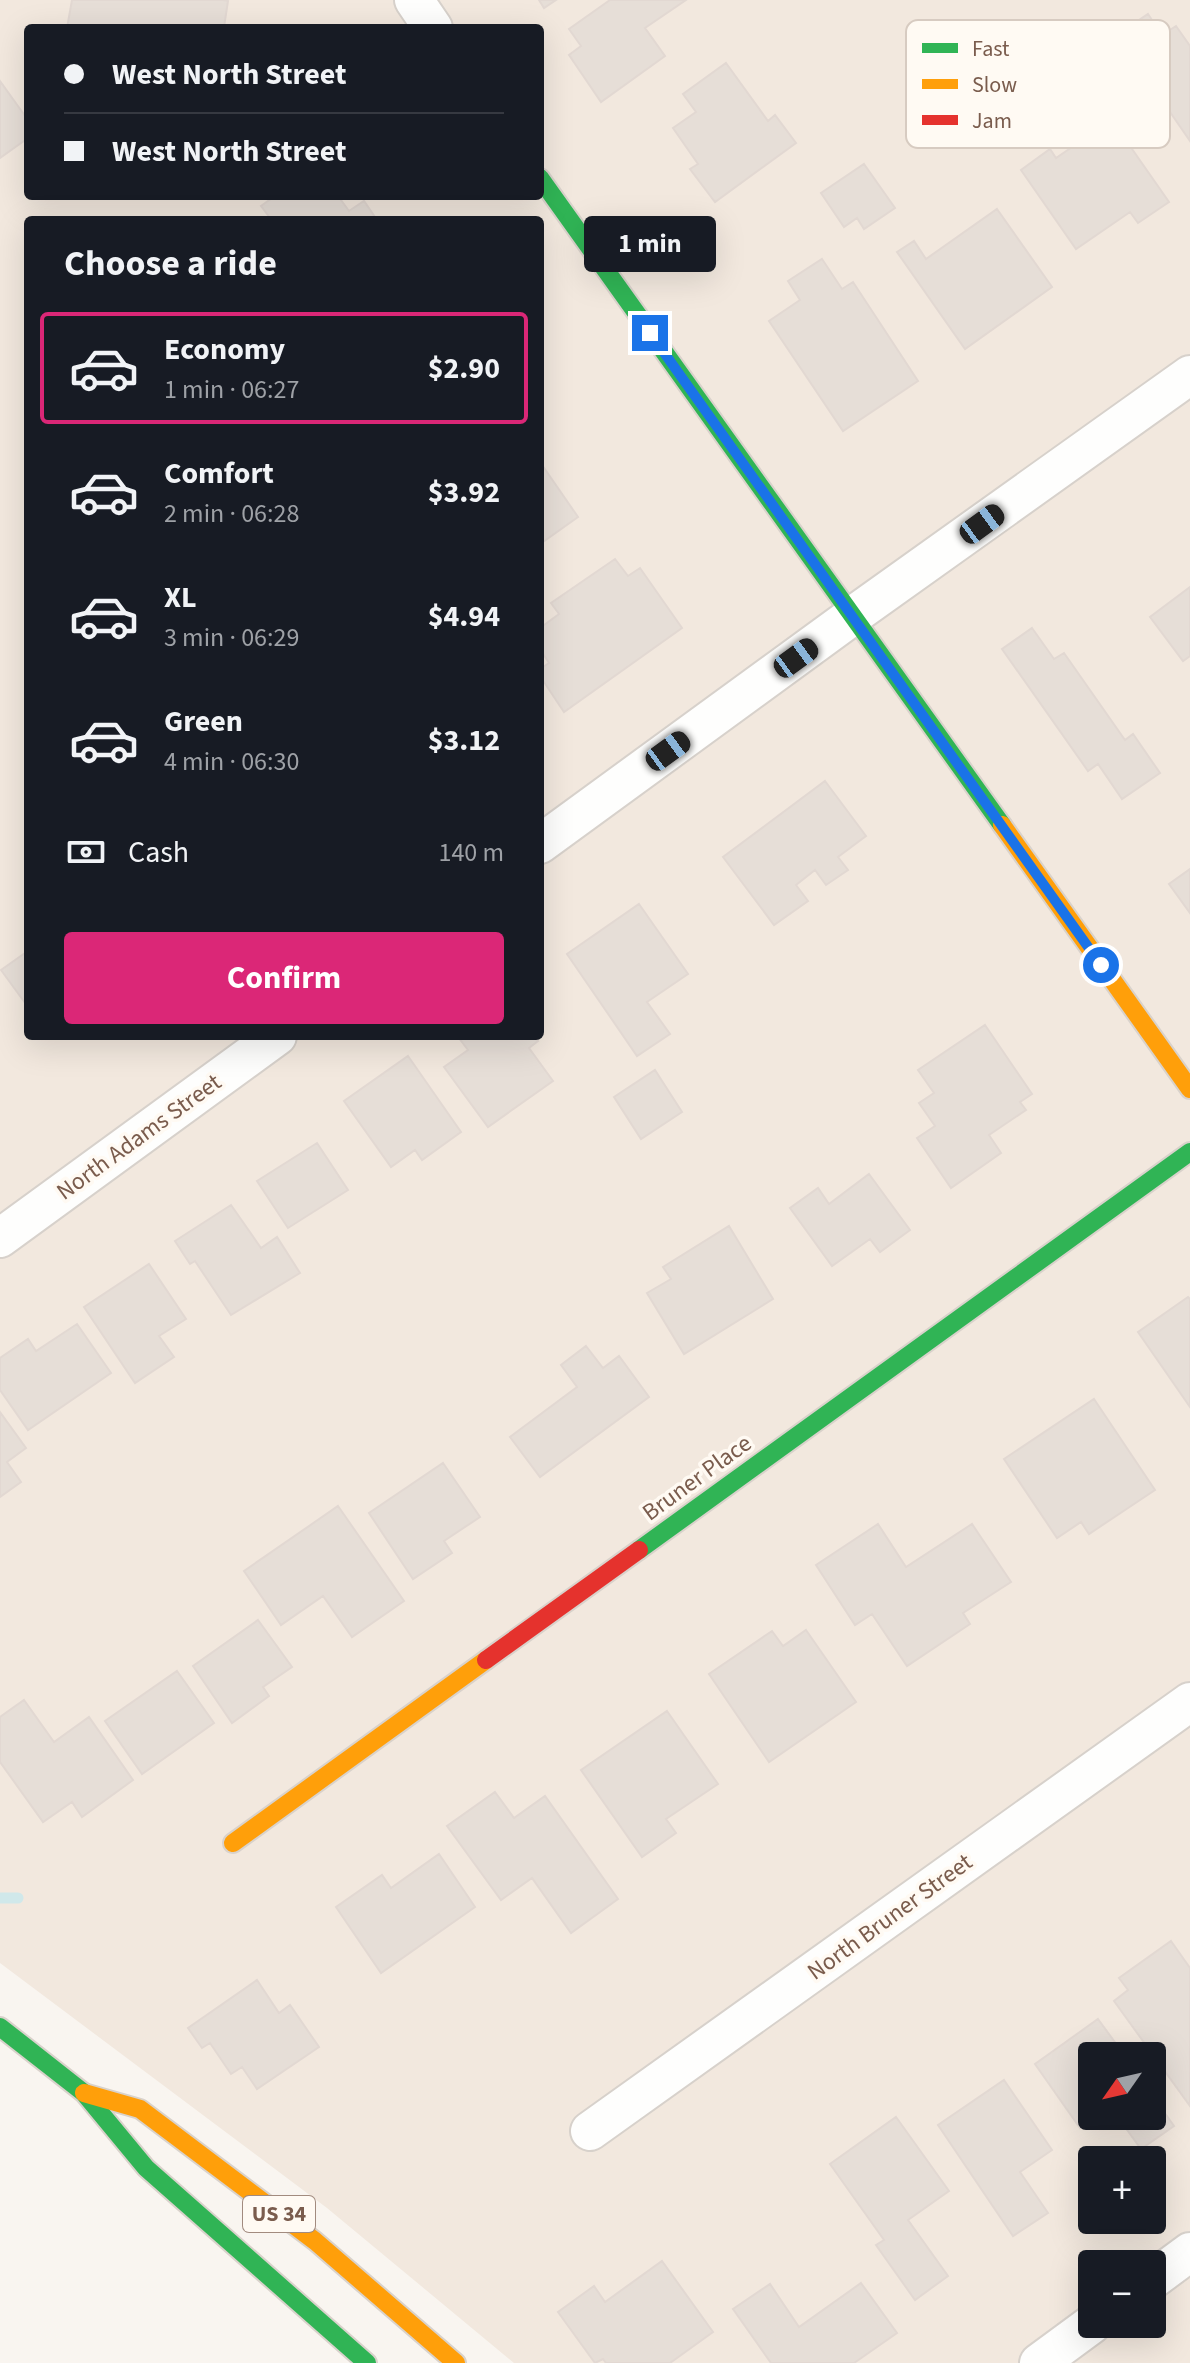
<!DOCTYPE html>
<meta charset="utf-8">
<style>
:root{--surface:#171b24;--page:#242831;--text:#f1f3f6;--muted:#9ea1a6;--line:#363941;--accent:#db2777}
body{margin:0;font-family:"Source Sans 3",sans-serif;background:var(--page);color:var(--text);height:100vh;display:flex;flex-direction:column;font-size:30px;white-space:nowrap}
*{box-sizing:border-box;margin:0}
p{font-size:26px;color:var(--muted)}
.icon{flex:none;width:44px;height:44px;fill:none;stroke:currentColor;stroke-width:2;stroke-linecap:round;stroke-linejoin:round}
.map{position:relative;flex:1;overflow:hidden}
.panel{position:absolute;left:24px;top:216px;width:520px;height:824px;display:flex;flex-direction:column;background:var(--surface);border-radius:8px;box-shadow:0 8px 32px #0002}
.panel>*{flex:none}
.banner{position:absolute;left:24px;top:24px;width:520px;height:176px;border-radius:8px;box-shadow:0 8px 32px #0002;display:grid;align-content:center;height:176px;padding:0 40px;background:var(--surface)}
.needle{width:52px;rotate:236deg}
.tools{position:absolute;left:1078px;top:2042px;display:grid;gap:16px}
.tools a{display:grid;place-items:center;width:88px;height:88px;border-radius:8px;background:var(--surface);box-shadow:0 8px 32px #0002;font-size:40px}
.end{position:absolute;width:36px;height:36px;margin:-18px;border:10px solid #1a73e8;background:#fff;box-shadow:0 0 0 4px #fff}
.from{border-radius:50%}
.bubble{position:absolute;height:56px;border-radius:8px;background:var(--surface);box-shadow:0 8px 32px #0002;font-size:26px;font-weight:700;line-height:56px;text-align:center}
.car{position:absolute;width:24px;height:48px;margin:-24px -12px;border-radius:10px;box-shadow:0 0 6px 2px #0007;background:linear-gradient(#222 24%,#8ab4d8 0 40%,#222 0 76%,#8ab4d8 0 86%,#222 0)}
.banner b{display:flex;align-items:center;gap:28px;height:76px;font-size:30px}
.banner b+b{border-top:2px solid var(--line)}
.banner i{width:20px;height:20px;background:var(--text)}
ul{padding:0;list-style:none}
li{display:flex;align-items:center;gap:24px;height:112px;margin:0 16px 12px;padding:0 24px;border:4px solid transparent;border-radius:8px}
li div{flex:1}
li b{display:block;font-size:30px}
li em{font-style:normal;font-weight:700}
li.current{border-color:var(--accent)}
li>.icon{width:72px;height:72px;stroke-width:1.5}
h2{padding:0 40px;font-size:36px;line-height:96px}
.pay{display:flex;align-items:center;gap:20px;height:88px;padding:0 40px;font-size:30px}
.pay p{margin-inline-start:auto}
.button{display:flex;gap:16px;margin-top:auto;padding:16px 40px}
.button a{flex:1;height:92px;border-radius:8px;background:var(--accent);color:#fff;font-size:32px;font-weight:700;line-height:92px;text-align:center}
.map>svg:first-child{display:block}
.residential{fill:#f2e8de;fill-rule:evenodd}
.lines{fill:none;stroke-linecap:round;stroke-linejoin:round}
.stream{stroke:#d0e8ea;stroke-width:11}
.building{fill:#e6ded7;stroke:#e2d8d2;stroke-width:2}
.street-casing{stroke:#d7d1cb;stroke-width:42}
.fast-casing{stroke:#d9d2cb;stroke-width:22}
.slow-casing{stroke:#d9d2cb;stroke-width:22}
.jam-casing{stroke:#d9d2cb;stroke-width:22}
.street{stroke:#fefefd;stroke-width:38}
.fast{stroke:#30b455;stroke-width:18}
.slow{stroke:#ff9f0a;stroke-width:18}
.jam{stroke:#e5322d;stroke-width:18}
.route{stroke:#1a73e8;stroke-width:10}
.labels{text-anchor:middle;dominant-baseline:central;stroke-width:7;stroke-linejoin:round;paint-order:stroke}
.shield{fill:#fffaf3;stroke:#a28b7f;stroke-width:2}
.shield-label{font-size:22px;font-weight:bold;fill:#7a5c4d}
.street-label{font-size:24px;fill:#7a5c4d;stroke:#fffaf3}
.key{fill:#fffaf3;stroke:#d7cbc1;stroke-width:2}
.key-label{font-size:22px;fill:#7a5c4d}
</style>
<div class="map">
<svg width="1190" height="2363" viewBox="0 0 1190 2363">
<rect width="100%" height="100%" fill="#f9f5f0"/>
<path class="residential" d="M0 0H1190V2363H514L327 2208 0 1963ZM28 28H540V196H28ZM28 220H540V1036H28ZM1092 2056H1152V2116H1092ZM1092 2160H1152V2220H1092ZM1092 2264H1152V2324H1092Z"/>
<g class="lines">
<path class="stream" d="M0 1898H18"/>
</g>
<path class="building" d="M72 0H223L228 1 224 27 228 28H67Z
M539 0H556L544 8Z
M610 0H686L645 28 665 56 601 102 569 55 581 46 569 29Z
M1148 14 1162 35 1176 26 1190 46V141L1117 35Z
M726 63 768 121 775 115 796 143 715 202 690 169 698 164 673 128 696 112 683 94Z
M0 81 28 120V138L0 158Z
M1102 106 1169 202 1138 223 1130 212 1076 249 1021 170 1050 149 1056 158 1075 145 1065 131Z
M864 164 895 208 864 229 857 218 844 227 821 193Z
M275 196H338L349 211 364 201 377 220H266L270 218 261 206Z
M997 209 1052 287 965 349 897 252 914 241 926 259Z
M822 259 842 289 853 282 918 381 843 431 769 321 800 300 788 281Z
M540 462 578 517 540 544Z
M615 559 628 576 640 568 682 628 564 712 540 676V669L549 663 540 649V628L559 614 551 603Z
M1190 587V656L1183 661 1150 617Z
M1032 628 1054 659 1064 653 1125 740 1133 734 1160 773 1122 799 1098 764 1088 771 1002 649Z
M825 781 866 836 838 857 848 870 826 885 815 870 796 885 808 901 774 925 723 857Z
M1190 869V913L1169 884Z
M639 904 688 974 647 1002 670 1034 637 1056 567 954Z
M28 951V1007L1 970Z
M985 1025 1032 1094 1020 1102 1026 1110 989 1135 1001 1153 951 1188 917 1138 935 1126 919 1103 934 1093 918 1070Z
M463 1036H534L538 1041 529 1048 553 1081 488 1127 444 1067 468 1050 459 1038Z
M408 1056 461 1132 422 1160 415 1150 391 1167 344 1101Z
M655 1070 682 1112 641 1139 614 1097Z
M317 1143 348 1190 288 1228 257 1181Z
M869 1174 910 1230 880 1252 870 1239 832 1266 790 1208 818 1188 829 1204Z
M231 1205 261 1248 277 1237 300 1273 231 1315 195 1261 190 1264 175 1241Z
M729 1226 773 1299 684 1354 647 1293 671 1279 663 1267Z
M149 1264 186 1319 159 1336 174 1357 135 1383 84 1307Z
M1188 1297 1190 1299V1407L1138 1332Z
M77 1324 111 1373 28 1430 0 1390V1358L28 1339 36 1351Z
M586 1346 603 1368 619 1356 649 1397 540 1477 510 1437 577 1387 561 1365Z
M1094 1399 1155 1490 1089 1534 1081 1522 1057 1538 1004 1459Z
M0 1412 26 1448 7 1462 21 1482 0 1497Z
M443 1463 480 1517 444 1541 452 1553 413 1579 369 1513Z
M338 1506 404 1601 352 1637 323 1596 281 1625 244 1571Z
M878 1524 906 1567 972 1524 1011 1582 963 1613 970 1624 907 1666 872 1614 855 1625 816 1565Z
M258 1620 292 1667 263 1687 269 1696 232 1723 193 1666Z
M806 1630 856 1702 769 1762 709 1674 772 1631 783 1646Z
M177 1671 214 1723 142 1774 105 1721Z
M24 1700 54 1742 89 1717 133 1780 82 1817 72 1802 43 1822 0 1762V1717Z
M667 1711 718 1784 666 1819 676 1833 642 1857 581 1770Z
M495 1792 514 1818 545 1796 618 1899 571 1933 532 1878 501 1900 447 1826Z
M439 1854 475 1907 381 1973 336 1907 382 1875 391 1888Z
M1171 1941 1190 1968V2106L1114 2001 1128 1990 1119 1978Z
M257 1980 279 2013 290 2005 319 2047 257 2089 242 2067 231 2074 210 2043 202 2048 188 2028Z
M1098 2019 1125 2056H1092V2116H1096L1080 2128 1035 2064Z
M1004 2080 1052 2150 1020 2172 1048 2213 1013 2236 938 2125Z
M1152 2095 1174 2126 1141 2149 1117 2116H1152Z
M896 2117 949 2191 908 2220 948 2276 915 2300 876 2245 884 2240 830 2164Z
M662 2261 713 2332 670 2363H606L603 2359 595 2363 558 2312 594 2286 605 2302Z
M861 2283 897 2333 854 2363H771L733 2309 770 2284 799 2327Z"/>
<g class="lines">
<g class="street-casing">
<path id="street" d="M414 0 433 28
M540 844 851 617 1190 375
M0 1238 277 1036
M590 2131 1190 1702
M1152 2280 1190 2252
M1039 2363 1092 2324"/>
</g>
<g class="fast-casing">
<path id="fast" d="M540 178 1002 825
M639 1550 1190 1152
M0 2027 84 2093 146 2168 367 2363"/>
</g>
<g class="slow-casing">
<path id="slow" d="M1002 825 1190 1089
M233 1843 486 1660
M84 2093 140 2109 315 2241 456 2363"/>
</g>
<g class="jam-casing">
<path id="jam" d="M486 1660 639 1550"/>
</g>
<use href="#street" class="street"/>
<use href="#fast" class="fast"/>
<use href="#slow" class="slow"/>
<use href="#jam" class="jam"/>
</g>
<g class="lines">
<path class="route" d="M650 333 1101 965"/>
</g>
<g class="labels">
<rect class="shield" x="243" y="2196" width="72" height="36" rx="6"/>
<g class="shield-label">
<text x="279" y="2214">US 34</text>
</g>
<g class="street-label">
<text transform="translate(139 1137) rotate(-36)">North Adams Street</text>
<text transform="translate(697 1478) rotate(-36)">Bruner Place</text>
<text transform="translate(890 1917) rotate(-36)">North Bruner Street</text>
</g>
</g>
<rect x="906" y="20" width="264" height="128" rx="12" class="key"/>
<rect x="922" y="43" width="36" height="10" fill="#30b455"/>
<rect x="922" y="79" width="36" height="10" fill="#ff9f0a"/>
<rect x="922" y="115" width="36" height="10" fill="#e5322d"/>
<g class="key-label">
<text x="972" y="56">Fast</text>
<text x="972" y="92">Slow</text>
<text x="972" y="128">Jam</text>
</g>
</svg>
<div class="tools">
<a><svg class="needle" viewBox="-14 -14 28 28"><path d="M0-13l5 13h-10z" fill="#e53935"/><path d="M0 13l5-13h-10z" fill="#9ea1a6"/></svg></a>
<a>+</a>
<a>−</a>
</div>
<i class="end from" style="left:1101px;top:965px"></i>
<i class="end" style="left:650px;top:333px"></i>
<div class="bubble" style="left:584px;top:216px;width:132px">1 min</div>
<i class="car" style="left:982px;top:524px;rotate:54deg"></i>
<i class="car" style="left:796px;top:658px;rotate:54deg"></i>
<i class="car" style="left:668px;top:751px;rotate:54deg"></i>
<div class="banner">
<b><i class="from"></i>West North Street</b>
<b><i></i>West North Street</b>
</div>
<section class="panel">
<h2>Choose a ride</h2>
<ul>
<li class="current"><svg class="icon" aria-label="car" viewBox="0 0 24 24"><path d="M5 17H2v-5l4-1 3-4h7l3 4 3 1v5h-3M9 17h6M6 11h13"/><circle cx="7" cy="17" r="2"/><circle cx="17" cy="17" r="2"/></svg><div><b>Economy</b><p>1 min · 06:27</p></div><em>$2.90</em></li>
<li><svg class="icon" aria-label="car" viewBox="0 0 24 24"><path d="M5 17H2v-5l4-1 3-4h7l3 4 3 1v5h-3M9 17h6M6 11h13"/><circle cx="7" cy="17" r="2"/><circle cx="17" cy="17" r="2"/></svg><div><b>Comfort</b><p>2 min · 06:28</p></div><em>$3.92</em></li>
<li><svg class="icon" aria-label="car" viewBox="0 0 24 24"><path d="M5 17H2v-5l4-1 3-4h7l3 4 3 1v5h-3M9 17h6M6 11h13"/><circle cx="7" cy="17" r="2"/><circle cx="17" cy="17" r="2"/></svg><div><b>XL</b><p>3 min · 06:29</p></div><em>$4.94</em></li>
<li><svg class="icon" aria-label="car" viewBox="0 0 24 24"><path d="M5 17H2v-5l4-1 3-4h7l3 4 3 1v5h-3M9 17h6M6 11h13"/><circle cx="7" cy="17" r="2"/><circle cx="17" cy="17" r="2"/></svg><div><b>Green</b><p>4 min · 06:30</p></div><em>$3.12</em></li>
</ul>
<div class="pay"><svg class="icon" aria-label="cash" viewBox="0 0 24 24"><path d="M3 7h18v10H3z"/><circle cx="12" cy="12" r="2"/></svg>Cash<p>140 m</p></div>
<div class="button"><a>Confirm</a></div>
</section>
</div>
